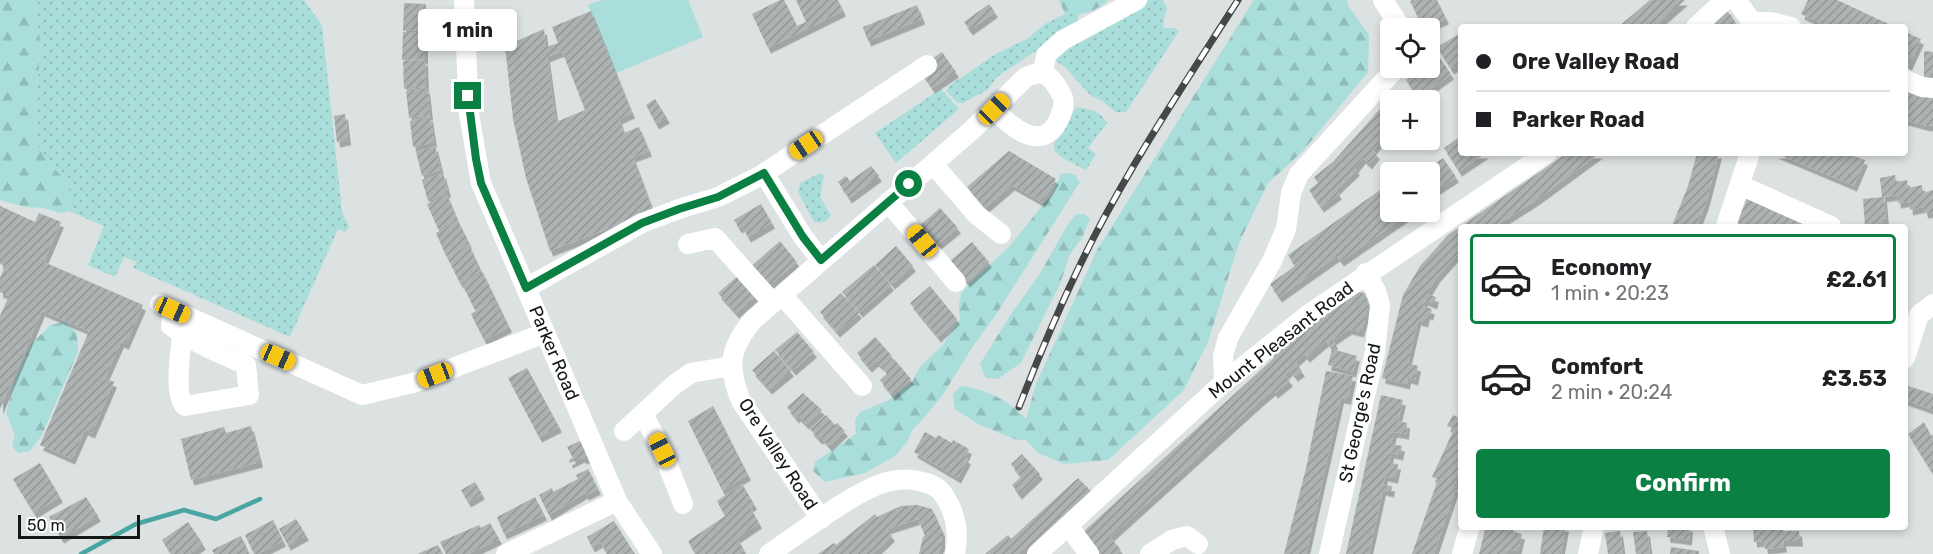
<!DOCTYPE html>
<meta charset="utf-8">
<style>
:root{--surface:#fff;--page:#f2f2f2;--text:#202124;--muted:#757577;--line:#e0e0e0;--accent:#0b8043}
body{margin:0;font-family:Rubik,sans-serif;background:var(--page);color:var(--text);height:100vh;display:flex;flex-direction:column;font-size:22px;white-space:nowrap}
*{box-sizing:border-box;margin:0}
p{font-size:20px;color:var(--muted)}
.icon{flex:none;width:33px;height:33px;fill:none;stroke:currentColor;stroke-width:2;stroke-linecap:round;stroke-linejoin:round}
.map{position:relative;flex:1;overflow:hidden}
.drawer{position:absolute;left:1458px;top:224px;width:450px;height:306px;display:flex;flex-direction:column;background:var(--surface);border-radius:6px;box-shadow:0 3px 9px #0003}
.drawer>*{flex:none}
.top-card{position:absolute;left:1458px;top:24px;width:450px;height:132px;border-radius:6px;box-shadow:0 3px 9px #0003;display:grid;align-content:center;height:132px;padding:0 18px;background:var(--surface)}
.controls{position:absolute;left:1380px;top:18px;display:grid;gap:12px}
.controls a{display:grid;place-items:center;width:60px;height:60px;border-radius:6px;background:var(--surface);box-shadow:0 3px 9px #0003;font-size:30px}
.scale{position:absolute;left:18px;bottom:15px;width:122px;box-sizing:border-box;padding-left:6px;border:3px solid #151717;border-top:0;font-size:16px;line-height:21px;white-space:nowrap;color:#151717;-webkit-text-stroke:4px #fff;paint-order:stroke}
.end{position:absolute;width:27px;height:27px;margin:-14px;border:8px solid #0b8043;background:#fff;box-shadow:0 0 0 3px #fff}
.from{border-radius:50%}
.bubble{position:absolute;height:42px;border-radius:6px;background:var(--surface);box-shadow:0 3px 9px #0003;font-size:20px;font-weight:700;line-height:42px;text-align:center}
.car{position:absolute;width:18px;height:36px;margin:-18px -9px;border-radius:8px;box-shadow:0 0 4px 2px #0007;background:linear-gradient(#f5c518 24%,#345 0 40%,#f5c518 0 76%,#345 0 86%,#f5c518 0)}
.top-card b{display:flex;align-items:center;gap:21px;height:57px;font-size:22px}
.top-card b+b{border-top:2px solid var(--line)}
.top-card i{width:15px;height:15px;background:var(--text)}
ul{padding:10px 0 0;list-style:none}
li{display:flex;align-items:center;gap:18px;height:90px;margin:0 12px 9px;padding:0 6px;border:3px solid transparent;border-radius:6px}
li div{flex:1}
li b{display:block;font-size:22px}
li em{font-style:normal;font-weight:700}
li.active{border-color:var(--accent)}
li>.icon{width:54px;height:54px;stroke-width:1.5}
.cta{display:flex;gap:12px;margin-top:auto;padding:12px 18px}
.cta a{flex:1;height:69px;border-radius:6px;background:var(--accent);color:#fff;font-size:24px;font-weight:700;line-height:69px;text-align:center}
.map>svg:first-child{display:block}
.grass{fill:url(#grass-dots)}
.forest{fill:url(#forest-firs)}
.pitch{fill:#a9dedb}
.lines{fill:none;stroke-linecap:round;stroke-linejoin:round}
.stream{stroke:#49a5a2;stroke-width:4.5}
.building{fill:url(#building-hatch);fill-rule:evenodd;filter:url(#shadow)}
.minor{stroke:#fff;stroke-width:20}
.rail-casing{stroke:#454848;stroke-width:7}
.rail{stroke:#fff;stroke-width:4.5;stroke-dasharray:14;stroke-linecap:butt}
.route{stroke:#0b8043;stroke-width:8}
.labels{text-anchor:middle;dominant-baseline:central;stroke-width:5;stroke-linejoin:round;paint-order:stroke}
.street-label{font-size:18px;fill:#151717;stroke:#fff}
</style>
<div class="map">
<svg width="1933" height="554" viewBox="0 0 1933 554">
<defs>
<pattern id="grass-dots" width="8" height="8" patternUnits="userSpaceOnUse" patternTransform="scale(1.5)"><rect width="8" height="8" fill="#a9dedb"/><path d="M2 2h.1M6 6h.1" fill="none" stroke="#91bebb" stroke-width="1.8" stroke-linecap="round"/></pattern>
<pattern id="forest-firs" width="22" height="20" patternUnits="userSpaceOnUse" patternTransform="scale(1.5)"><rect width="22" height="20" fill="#a9dedb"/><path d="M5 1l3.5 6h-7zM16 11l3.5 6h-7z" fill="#91bebb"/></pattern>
<pattern id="building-hatch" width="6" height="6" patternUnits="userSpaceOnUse" patternTransform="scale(1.5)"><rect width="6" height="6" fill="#adb2b2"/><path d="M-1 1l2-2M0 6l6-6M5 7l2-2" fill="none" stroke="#949898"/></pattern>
<filter id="shadow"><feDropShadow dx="3" dy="5.5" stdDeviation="0" flood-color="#0004"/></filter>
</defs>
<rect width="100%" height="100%" fill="#dce1e1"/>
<path class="grass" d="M33 0H304L322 25 342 212 349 227 345 232 338 229 290 337 133 268 136 262 124 257 115 277 88 265 104 226 69 211 72 194 66 180 48 164 39 147 34 123 41 44Z
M1149 0H1163L1167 8 1163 25 1164 28H1174L1179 31 1126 112H1116L1102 101 1091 96 1065 67 1056 61 1055 56 1134 11Z
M1065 14H1079L1076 24 998 76 987 90 963 103H958L946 91 949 86 994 55 1027 39 1045 24Z
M941 89 959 109 896 163 875 133Z
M1076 107C1089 109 1101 111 1107 123L1088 148 1096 154 1086 170 1061 157 1054 150V143L1063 133Z
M821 173 824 175 820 197 831 215C827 222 822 224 814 222L798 192 800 183Z"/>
<path class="forest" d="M0 0H33L41 44 34 123 39 147 48 163 66 180 72 194 69 211 61 213 43 208 25 207 0 200Z
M1059 0H1109C1094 12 1085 15 1065 14Z
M1254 0H1347L1348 5 1369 35 1368 72 1303 151 1268 183 1239 243 1208 342 1183 391 1108 460 1065 464 1038 453 1026 440H1017L980 425 955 409 953 394 961 386C984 388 1011 401 1026 419L1036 384 1097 250Z
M1069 173 1075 175 1080 182 995 316 973 346 944 393 923 419 913 429 907 442 895 456 865 473 825 482 813 471 815 462 856 434 855 420 860 412 887 401 912 382 920 367 942 346 960 319 959 305 961 293 974 279 1008 248 1051 195 1061 174Z
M1076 214H1084L1090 219 1082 238 1070 254 1060 284 1021 363 998 379 986 378 980 364 1009 317 1041 272 1067 226Z
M64 322 77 333 78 352 42 435 30 451 18 453 12 446 15 435 6 413 16 377 31 344 51 325Z"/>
<path class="pitch" d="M601 0H688L703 37 616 73 588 5Z"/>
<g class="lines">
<path class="stream" d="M81 554 136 524 184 510 216 519 260 499"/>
</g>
<path class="building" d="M780 0H784L797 26 806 22 796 0H838L843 11 768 48 752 14Z
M1413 0H1437L1446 19 1423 28 1410 1Z
M1650 0H1685L1654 27H1618Z
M1808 0H1837L1895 27H1829L1801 14Z
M404 3 426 4 425 30 403 31Z
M989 4 995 12 970 30 964 22Z
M917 5 922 19 868 41 863 27Z
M591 11 632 113 619 119 624 133 639 127 649 151 633 157 653 211 550 251 526 178 513 119 505 46 544 29 546 47 558 43 552 27ZM562 51 585 110 556 122 547 57Z
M1726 11 1732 16 1737 27H1715V23L1710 16Z
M403 32H425V59L402 60Z
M1905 32 1921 39 1909 65 1905 63Z
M1461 33V63L1451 69 1437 47Z
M1924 51 1933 52V77H1924Z
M942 52 956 72 932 88 921 72 930 60Z
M1438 55 1451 74 1418 98 1406 80 1421 68H1430V61Z
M425 60 426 87 404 89 403 61Z
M1905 87 1933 93V125L1928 126 1905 120Z
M427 88 430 115 409 118 406 91Z
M655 99 667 118 656 124 646 105Z
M1386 102 1390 106V129L1373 150 1377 154 1369 164 1363 158 1355 168 1357 170 1336 190 1339 194 1321 207 1309 190 1318 183 1314 177 1333 162Z
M345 114 348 140 337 142 334 116Z
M430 116 434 142 413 147 410 121Z
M1461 136V153H1486L1459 171 1444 148Z
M435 146 441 170 422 176 416 152Z
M1009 151 1056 179 1042 202 1012 185 985 208 967 187Z
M1567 153H1600L1536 200 1495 226H1461V250L1437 277 1427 294 1436 297 1434 304 1425 300 1423 306 1432 309 1430 315 1427 314 1425 322 1418 320 1408 363 1418 366 1415 380 1408 378 1407 384 1382 378 1403 295 1420 266 1448 235Z
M1697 153H1719L1706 203 1697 226H1672L1688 186Z
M1775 153H1846L1865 160 1854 186Z
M1443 158 1456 177 1430 194V172H1421Z
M871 166 879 176 849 198 838 182 846 176 850 181Z
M443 173 448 192 428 201 422 180Z
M1895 175 1896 182 1907 180 1908 188 1922 185 1923 193 1933 190V212L1925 213 1924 207 1910 210 1909 201 1898 203 1897 195 1882 197 1880 178Z
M1390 183V212H1412L1341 261 1337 256 1279 297 1270 284 1295 266 1288 255Z
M447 195 457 219 438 229 427 204Z
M1748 196 1818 226H1747L1737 223Z
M1884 197 1886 222 1882 223V226H1865L1863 199Z
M761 204 772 223 748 237 742 226 739 228 734 220Z
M0 206 35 222 39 213 61 222 44 262 143 305 126 344 121 342 105 378 114 382 92 433 85 430 72 459 40 445 89 331 42 311 0 409V316L9 296 0 292V278L5 266 0 264Z
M940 208 958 228 936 246 919 226Z
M458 221 469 243 446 256 436 233Z
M780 241 797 262 765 289 748 269Z
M972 242 989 262 967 282 950 261Z
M469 245 481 271 460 283 447 257Z
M896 246 913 266 892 284 875 265Z
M874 265 891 285 860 312 842 292Z
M483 273 509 327 484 340 471 314 491 302 475 310 462 284Z
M740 274 757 294 736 313 718 293Z
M930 286 957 319 938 337 910 303Z
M1355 289 1365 294 1369 304 1361 332 1349 329 1333 340 1335 344 1331 347 1326 341 1307 357 1304 354 1295 362 1302 371 1295 376 1290 370 1285 375 1290 381 1275 393 1273 390 1260 401 1110 537 1121 550 1116 554H1100L1082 533 1274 358 1271 354Z
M841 293 859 313 837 332 820 312Z
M797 332 814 352 793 370 775 350Z
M875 337 892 356 881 366 876 361 869 367 857 353Z
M1332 349 1357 356 1353 372 1328 365Z
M774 351 791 371 769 389 752 370Z
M894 359 911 379 892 395 880 380 887 374 883 369Z
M527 368 559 427 539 437 508 378Z
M1326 371 1353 376 1348 399 1341 398 1306 554H1284L1306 468Z
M1905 385 1933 394V410L1905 400Z
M803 393 822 410 806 424 798 416 796 418 787 407Z
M1381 395 1403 400 1398 421 1407 423 1406 434 1394 432 1391 444 1402 446 1400 455 1391 453 1389 463 1398 464 1395 478 1385 476 1383 485 1392 486 1391 492 1383 490 1369 554H1346Z
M713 406 748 475 722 490 688 421Z
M826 415 835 425 837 423 845 431 829 446 822 438 819 439 810 429Z
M1453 415 1461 419V468L1454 486 1456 488 1434 554H1412L1438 479 1432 477 1454 429 1447 426Z
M1924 422 1931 436 1933 435V474L1908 434Z
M251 426 260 462 191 480 181 439 224 427 226 433Z
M925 432 936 438 938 435 952 443 953 440 969 449 965 457 968 459 958 478 914 452Z
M580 441 588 457 584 459 582 457 570 463 569 460 573 458 567 447Z
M1022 454 1040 474 1019 494 1012 485 1021 477 1011 464Z
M40 463 60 497 34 513 13 479Z
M588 469 598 489 586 495 585 493 549 515 539 495 552 488 553 492 578 479 576 475Z
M1078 478 1091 491 1021 554H985L1008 535 1011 539Z
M475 482 482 494 468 502 461 490Z
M742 484 754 504 750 507 759 523 737 538 744 550 739 554H727L726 552 724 554H695L688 541 725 516 717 501Z
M86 497 98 516 61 538 49 517Z
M535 497 544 515 504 534 497 517Z
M917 505 932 509 942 531V544L938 554H919L923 537 925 536 918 519 887 529 892 536 873 554H864L863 552 861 554H818L834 543 836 545 875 514 877 517 901 506Z
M296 519 306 535 288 545 279 529Z
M273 520 283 541 258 554H254L245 535Z
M614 521 631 548 635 554H607L600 542 592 547 587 537Z
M188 522 203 544 189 554H171L162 540Z
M490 523 499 539 468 554H446L440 542 479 525 481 528Z
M1486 526H1514L1513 532 1522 534 1518 551 1508 549 1507 554H1479Z
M1544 526H1566L1561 554H1540Z
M1668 526H1690L1689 540 1667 537Z
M1753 526H1782L1783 531H1799L1800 541H1783L1784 547 1765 549 1764 541 1754 542Z
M1620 531 1623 554H1608L1605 533Z
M1647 531 1650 554H1636L1633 532Z
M241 536 249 554H214L212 550Z
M438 545 443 554H418L424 551Z
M1671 547 1699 551V554H1670Z"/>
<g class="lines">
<path class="minor" d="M464 0 469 114 481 183 617 501 652 554
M1383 0 1401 28
M1736 0 1752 22 1753 27
M1752 22H1770L1791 27
M1696 27 1725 0
M1042 73 1047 54 1063 40 1137 0
M1905 80 1922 87 1933 88
M933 164 977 215 1001 234
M764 173 803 237 821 260
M1740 185 1831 226
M888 202 956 282
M1726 226 1750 153
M688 244 715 238 773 303
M526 288 642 223 679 209 718 197 760 176 927 65
M783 296 862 386
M160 304 362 395 413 383 545 333
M173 310 171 326C194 343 220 353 246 365L249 395 185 406C173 394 181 350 182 334
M1905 358 1919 315 1933 304
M1224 382 1223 356 1228 338 1272 261 1286 229 1291 193 1299 174 1396 68
M643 414 662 450 683 504
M624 431 674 385 691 373 731 366
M821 519 741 401C727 366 729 349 753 320L972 130 1026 77C1043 69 1050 75 1059 90 1059 91 1063 97 1063 98 1065 106 1061 114 1058 121 1041 154 1010 126 994 109
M1713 526 1720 554
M1069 527 1089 554
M506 554 617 501
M769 554C799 534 859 487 891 481 902 479 913 479 923 482 932 484 940 488 945 497 956 514 959 534 955 554
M1037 554 1224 382 1309 314 1547 153
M1150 554 1172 540 1187 536 1198 544
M1329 554 1375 352 1380 305 1376 291 1366 273
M1462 554 1470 526
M1588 554 1594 526"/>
<g class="rail-casing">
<path id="rail" d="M1019 407C1042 348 1066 291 1095 235 1137 154 1189 77 1238 0"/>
</g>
<use href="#rail" class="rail"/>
</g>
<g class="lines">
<path class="route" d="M468 96 476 159 481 183 526 288 642 223 679 209 718 197 764 173 803 237 821 260 909 184"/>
</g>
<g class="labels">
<g class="street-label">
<text transform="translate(1281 340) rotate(-38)">Mount Pleasant Road</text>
<text transform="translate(554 353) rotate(67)">Parker Road</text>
<text transform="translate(1360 413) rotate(-78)">St George's Road</text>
<text transform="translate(778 454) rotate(57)">Ore Valley Road</text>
</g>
</g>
</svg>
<div class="controls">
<a><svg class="icon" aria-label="locate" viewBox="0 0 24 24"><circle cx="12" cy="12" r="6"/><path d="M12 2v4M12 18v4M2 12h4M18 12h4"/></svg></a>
<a>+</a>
<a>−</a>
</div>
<div class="scale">50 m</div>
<i class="end from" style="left:909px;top:184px"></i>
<i class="end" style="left:468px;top:96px"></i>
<div class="bubble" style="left:418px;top:9px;width:99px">1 min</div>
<i class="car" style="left:994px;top:109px;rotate:45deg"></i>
<i class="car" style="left:806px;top:145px;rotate:236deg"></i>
<i class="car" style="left:922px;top:241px;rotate:321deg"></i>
<i class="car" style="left:173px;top:310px;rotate:114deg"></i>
<i class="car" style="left:278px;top:357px;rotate:114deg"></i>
<i class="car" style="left:435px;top:375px;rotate:249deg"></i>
<i class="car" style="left:662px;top:450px;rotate:333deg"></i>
<div class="top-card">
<b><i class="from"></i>Ore Valley Road</b>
<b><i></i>Parker Road</b>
</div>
<section class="drawer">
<ul>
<li class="active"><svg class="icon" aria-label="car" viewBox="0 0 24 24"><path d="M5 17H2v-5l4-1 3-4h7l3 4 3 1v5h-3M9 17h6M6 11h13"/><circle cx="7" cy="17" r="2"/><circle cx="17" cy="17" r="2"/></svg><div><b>Economy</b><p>1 min · 20:23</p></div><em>£2.61</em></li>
<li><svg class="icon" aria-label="car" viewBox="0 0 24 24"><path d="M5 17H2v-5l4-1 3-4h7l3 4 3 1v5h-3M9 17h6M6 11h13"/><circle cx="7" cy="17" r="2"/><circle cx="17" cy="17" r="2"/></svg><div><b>Comfort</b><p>2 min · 20:24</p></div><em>£3.53</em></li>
</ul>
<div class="cta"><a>Confirm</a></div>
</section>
</div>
